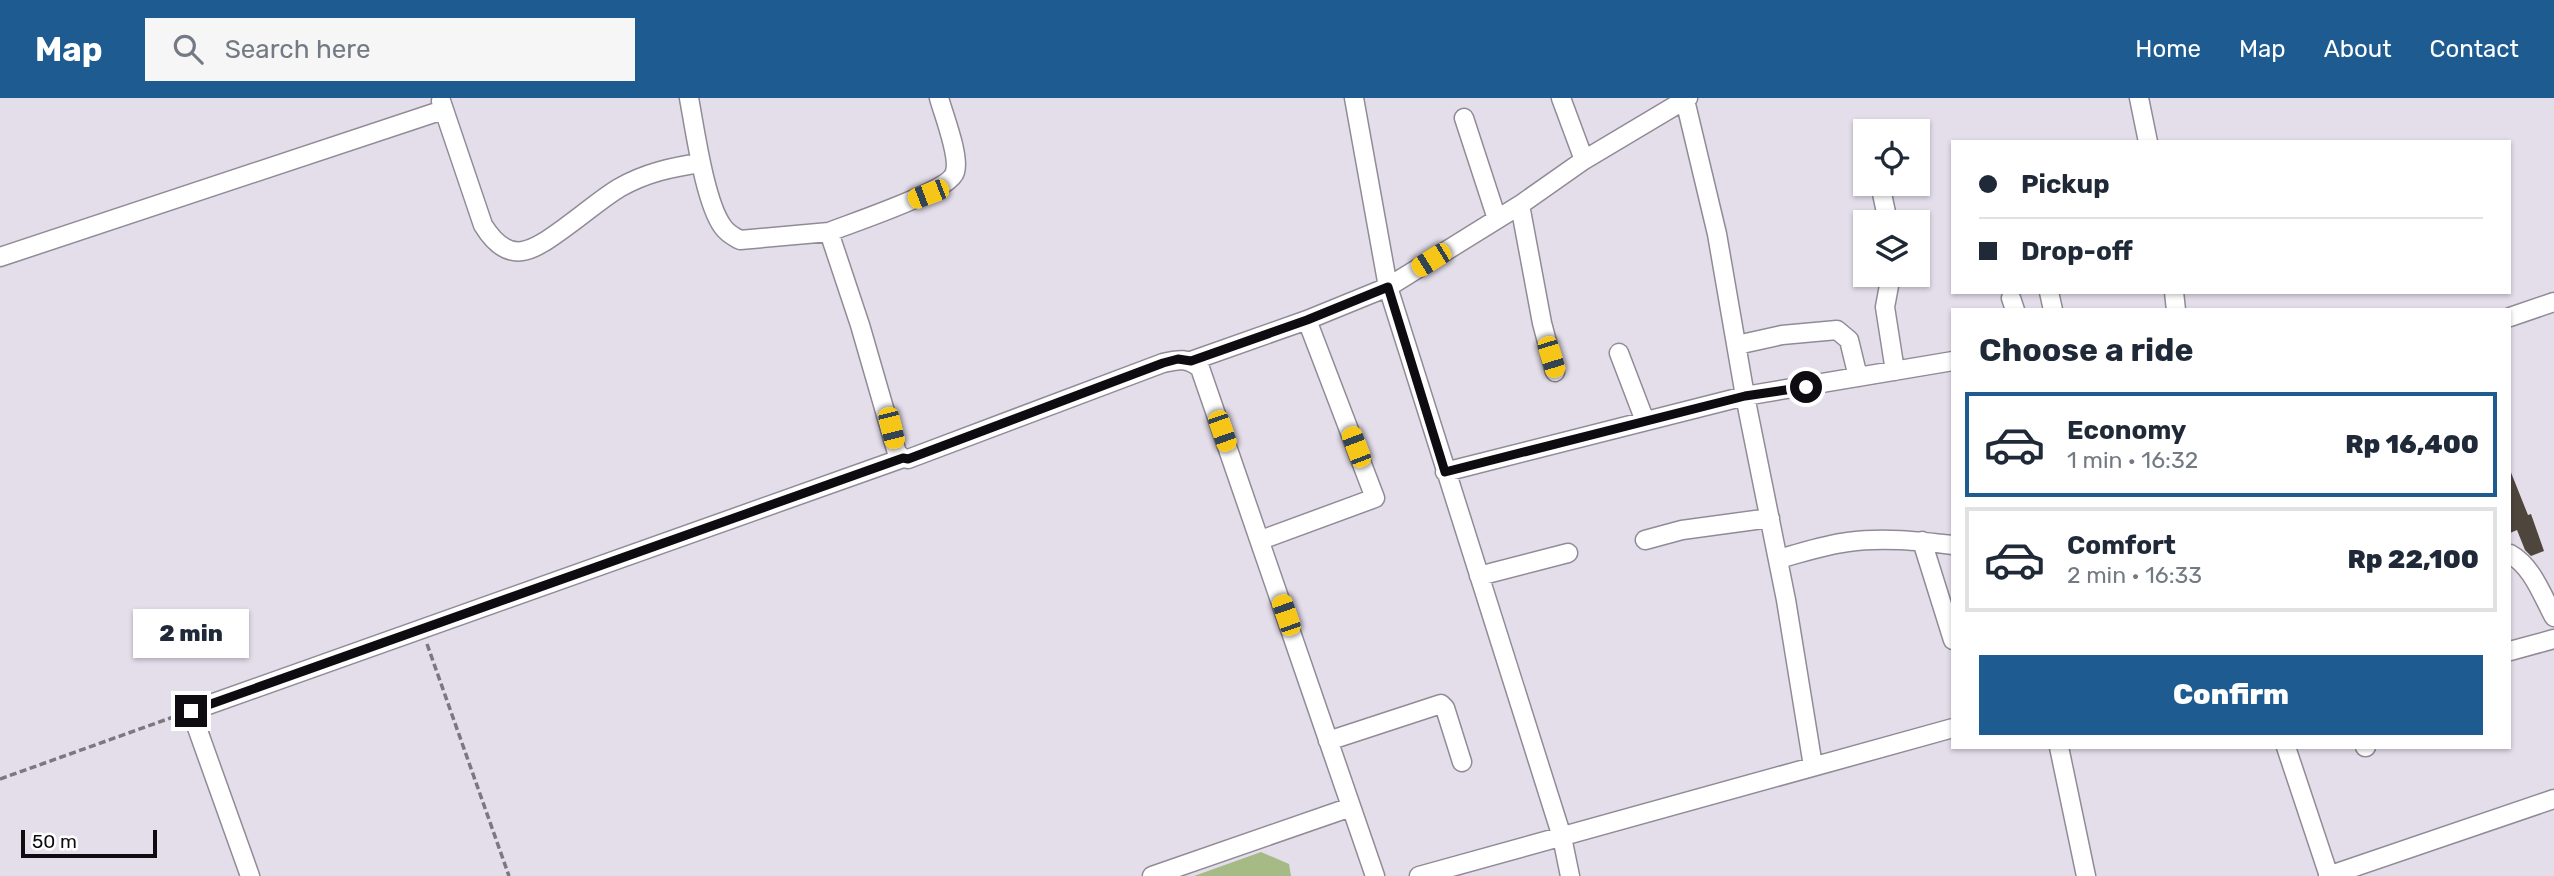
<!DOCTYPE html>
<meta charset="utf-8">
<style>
:root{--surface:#fff;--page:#f6f6f7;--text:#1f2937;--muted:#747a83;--line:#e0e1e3;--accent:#1d5b91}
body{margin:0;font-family:Rubik,sans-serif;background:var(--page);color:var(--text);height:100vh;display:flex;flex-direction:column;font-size:26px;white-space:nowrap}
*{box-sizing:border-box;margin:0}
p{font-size:23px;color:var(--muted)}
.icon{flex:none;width:38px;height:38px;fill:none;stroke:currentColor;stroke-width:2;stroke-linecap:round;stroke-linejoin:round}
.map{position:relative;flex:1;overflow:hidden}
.side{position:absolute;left:1951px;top:210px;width:560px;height:441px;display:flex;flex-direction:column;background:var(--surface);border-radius:0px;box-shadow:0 2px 5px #0004}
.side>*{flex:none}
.hud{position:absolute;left:1951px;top:42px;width:560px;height:154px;border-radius:0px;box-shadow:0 2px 5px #0004;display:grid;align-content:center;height:154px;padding:0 28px;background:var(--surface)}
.buttons{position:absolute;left:1853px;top:21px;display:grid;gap:14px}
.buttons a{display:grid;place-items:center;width:77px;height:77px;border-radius:0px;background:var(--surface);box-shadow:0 2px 5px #0004;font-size:35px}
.scale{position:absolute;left:21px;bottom:18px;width:136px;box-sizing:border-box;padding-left:7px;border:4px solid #0e0c10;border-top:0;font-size:19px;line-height:24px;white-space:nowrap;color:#0e0c10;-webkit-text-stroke:5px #fff;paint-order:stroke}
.end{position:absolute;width:32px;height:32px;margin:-16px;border:9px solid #0e0c10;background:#fff;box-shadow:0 0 0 4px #fff}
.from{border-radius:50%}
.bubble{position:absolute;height:49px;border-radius:0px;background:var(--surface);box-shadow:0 2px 5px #0004;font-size:23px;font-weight:800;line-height:49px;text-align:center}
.car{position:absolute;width:21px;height:42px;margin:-21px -10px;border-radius:9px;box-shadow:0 0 5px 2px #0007;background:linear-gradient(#f5c518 24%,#345 0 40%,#f5c518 0 76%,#345 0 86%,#f5c518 0)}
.hud b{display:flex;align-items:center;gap:24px;height:66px;font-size:26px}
.hud b+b{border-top:2px solid var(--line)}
.hud i{width:18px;height:18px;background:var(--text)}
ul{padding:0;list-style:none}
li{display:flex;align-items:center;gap:21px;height:105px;margin:0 14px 10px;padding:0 14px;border:4px solid var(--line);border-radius:0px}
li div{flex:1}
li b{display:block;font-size:26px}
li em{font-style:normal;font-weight:800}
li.current{border-color:var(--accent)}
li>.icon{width:63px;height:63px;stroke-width:1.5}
h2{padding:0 28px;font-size:32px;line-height:84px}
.button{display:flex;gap:14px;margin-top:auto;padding:14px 28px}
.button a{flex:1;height:80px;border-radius:0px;background:var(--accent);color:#fff;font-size:28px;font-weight:800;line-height:80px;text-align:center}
header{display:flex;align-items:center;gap:42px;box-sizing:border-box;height:98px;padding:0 35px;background:var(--accent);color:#fff}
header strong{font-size:33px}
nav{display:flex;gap:38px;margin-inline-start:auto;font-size:24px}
.search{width:490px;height:63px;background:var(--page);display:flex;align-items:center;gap:18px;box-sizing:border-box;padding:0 24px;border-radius:0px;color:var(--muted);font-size:26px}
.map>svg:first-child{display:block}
.green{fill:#a5ba84}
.building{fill:#4e453c}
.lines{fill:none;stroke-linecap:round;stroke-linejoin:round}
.street-casing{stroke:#918b97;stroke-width:21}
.path{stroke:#7c7880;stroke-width:3.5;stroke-dasharray:7 3.5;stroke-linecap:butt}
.street{stroke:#fff;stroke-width:18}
.route{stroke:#0e0c10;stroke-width:9}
</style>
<header>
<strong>Map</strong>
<div class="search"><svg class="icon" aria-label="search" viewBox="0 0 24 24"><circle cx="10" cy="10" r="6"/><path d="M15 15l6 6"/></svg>Search here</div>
<nav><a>Home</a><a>Map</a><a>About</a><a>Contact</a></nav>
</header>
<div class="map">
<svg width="2554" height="778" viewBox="0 0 2554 778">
<rect width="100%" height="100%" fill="#e4deeb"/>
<path class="green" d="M1261 754 1289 766 1291 778H1194Z"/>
<path class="building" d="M2510 372 2528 417 2531 416 2544 453 2531 458 2525 452 2517 432 2510 435Z"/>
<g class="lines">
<g class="street-casing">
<path id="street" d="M689 0C695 32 705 105 723 129 728 136 733 138 740 142L829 134 860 227 897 355 903 360 908 361 1163 265C1179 261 1188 260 1200 270L1375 778
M1561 0 1584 62
M2139 0 2148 44
M1685 2 1717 136 1745 298 1786 502 1813 668
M441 3 483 127C510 171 534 152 567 128 584 116 601 101 619 90 645 75 672 69 701 65
M1464 20 1497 121
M1880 86 1888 124
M1520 107 1542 225 1555 274
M829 134C851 125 950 93 955 74 960 58 944 18 939 0
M0 159 443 12
M1891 177 1885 209 1895 273
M2049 194 2053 212
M2174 194 2176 212
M2011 200 2015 212
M2510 219 2554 204
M1737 247 1782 237 1837 232 1849 242 1858 279
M1619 255 1645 323
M1191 263 1307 222 1388 189 1354 0
M1445 374 1745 298 1953 263
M1261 442 1375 400 1307 222
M1645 442 1682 432 1770 420
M1922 443 1953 542
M2510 456C2532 468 2542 497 2554 519
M1778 461C1801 455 1824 447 1848 444 1882 439 1919 443 1953 447
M1479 478 1568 455
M2510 553 2554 541
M1328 643 1441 606 1445 610 1462 664
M2059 649 2086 778
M2286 649 2329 778
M2365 649H2366
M250 778 191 613 903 360
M1152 778 1351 709
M1419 778 1953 630
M1570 778 1562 739 1388 189 1520 107 1584 62 1688 0
M2328 778 2554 701"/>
</g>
<path class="path" d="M427 546 509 778
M0 681 176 618"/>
<use href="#street" class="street"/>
</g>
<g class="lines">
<path class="route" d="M191 613 903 360 908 361 1163 265 1178 261 1191 263 1307 222 1388 189 1445 374 1745 298 1806 289"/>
</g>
</svg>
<div class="buttons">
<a><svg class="icon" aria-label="locate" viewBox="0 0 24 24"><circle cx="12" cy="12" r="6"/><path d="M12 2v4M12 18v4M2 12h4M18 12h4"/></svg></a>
<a><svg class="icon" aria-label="layers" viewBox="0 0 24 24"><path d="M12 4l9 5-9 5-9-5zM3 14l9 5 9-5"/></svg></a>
</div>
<div class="scale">50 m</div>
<i class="end from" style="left:1806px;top:289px"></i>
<i class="end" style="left:191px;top:613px"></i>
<div class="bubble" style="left:133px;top:511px;width:116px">2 min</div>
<i class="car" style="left:928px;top:96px;rotate:249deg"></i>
<i class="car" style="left:1431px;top:162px;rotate:238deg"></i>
<i class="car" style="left:1551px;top:259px;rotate:163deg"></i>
<i class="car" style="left:891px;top:330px;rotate:166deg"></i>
<i class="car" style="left:1222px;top:333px;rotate:161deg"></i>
<i class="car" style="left:1356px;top:349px;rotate:339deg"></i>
<i class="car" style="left:1286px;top:517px;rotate:341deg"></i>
<div class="hud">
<b><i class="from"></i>Pickup</b>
<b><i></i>Drop-off</b>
</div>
<section class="side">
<h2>Choose a ride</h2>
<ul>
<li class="current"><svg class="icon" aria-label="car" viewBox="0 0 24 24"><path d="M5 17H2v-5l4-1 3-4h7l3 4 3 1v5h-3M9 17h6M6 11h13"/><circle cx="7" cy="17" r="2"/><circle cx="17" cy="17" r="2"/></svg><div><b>Economy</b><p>1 min · 16:32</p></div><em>Rp 16,400</em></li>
<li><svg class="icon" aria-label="car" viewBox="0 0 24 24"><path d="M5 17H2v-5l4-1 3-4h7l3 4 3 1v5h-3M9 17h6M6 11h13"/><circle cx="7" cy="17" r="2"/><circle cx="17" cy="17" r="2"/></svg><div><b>Comfort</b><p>2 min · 16:33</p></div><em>Rp 22,100</em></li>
</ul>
<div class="button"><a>Confirm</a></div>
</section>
</div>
